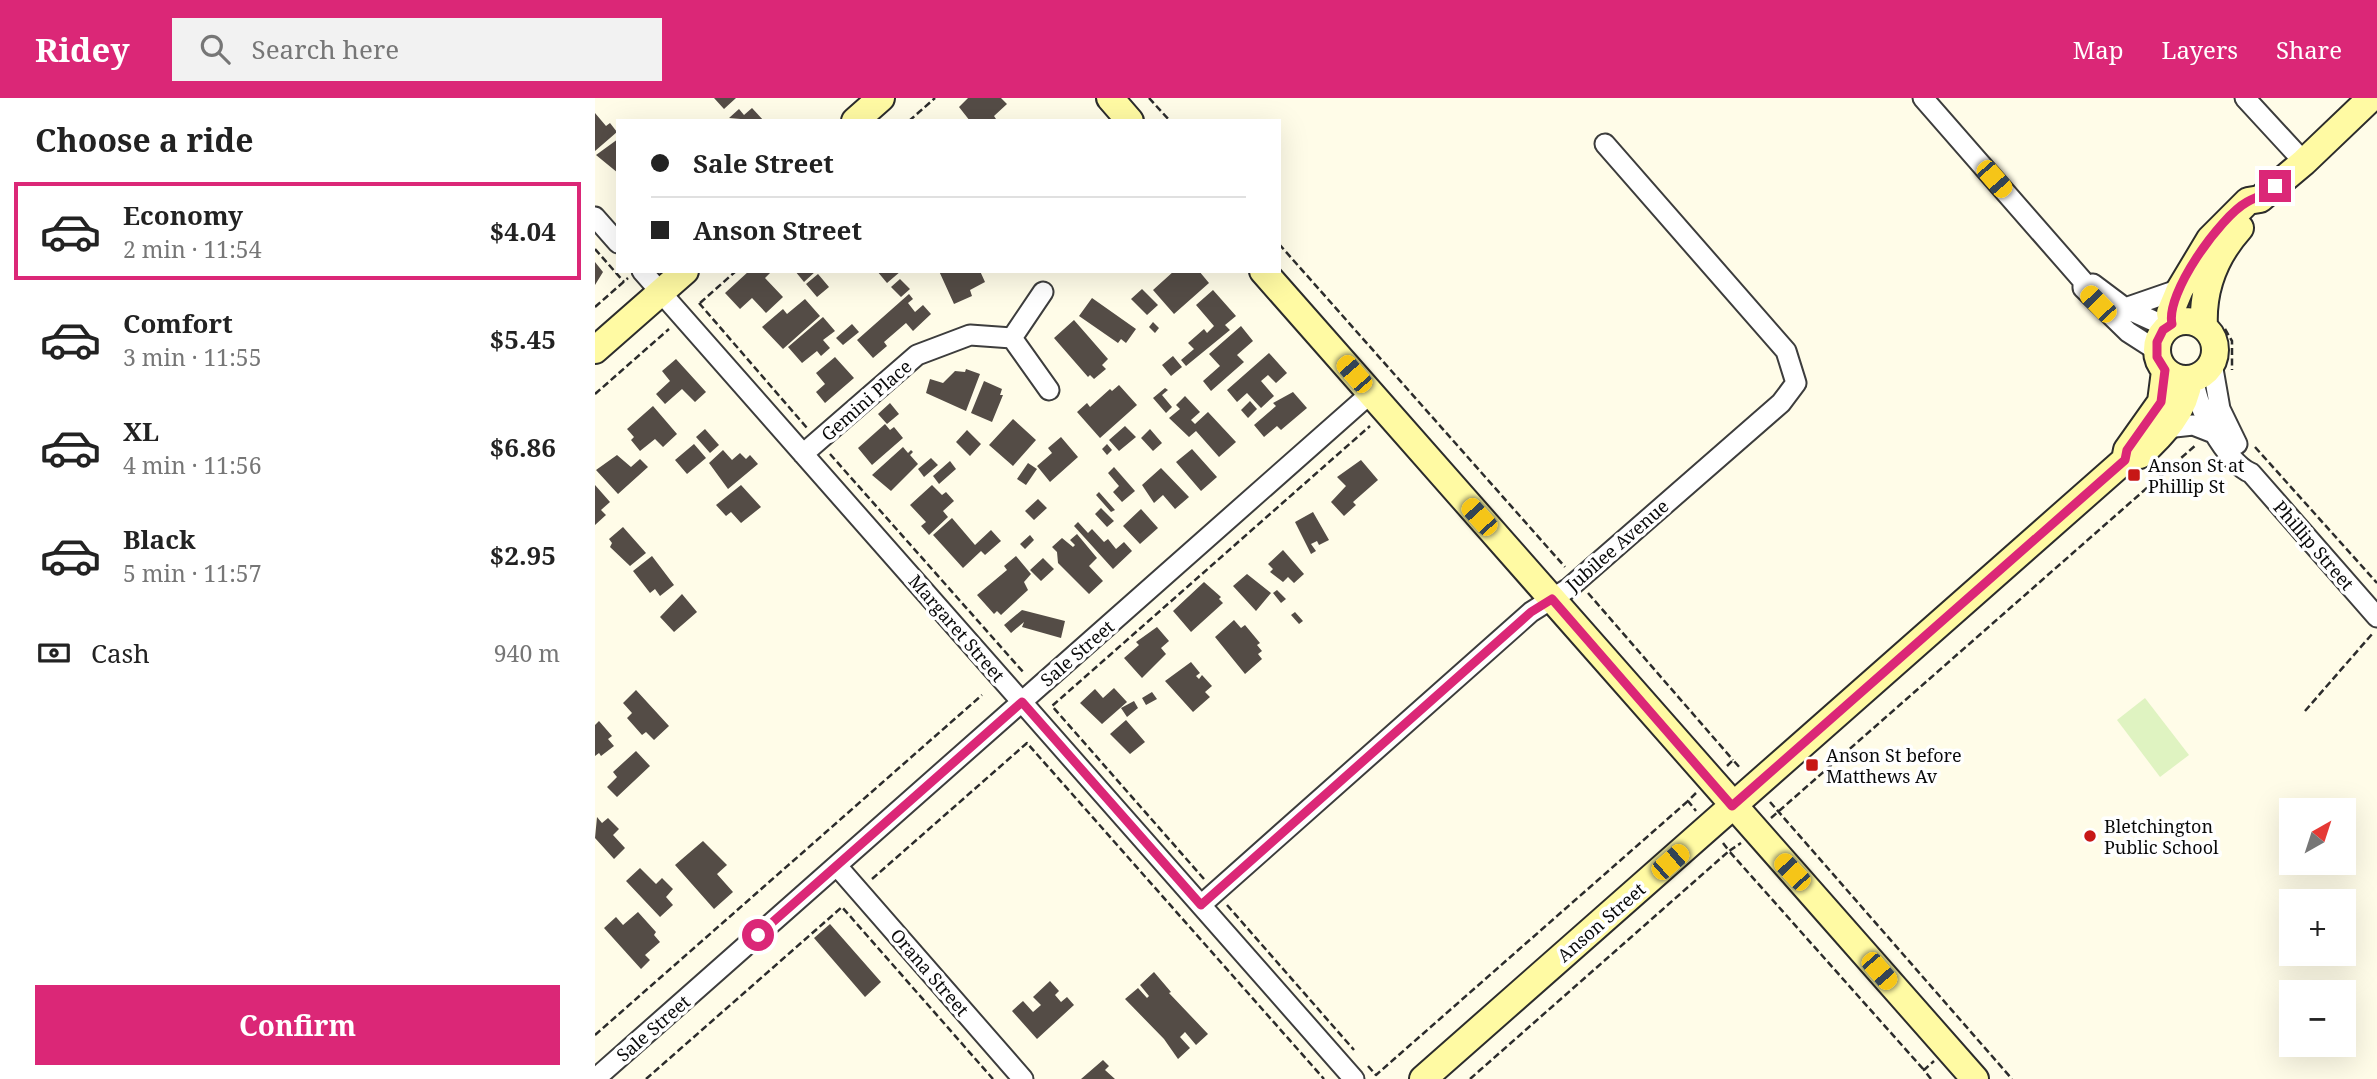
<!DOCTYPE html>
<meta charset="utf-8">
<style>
:root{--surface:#fff;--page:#f2f2f2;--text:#222;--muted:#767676;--line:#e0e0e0;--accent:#db2777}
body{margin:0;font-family:"Noto Serif",serif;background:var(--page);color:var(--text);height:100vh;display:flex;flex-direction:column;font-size:26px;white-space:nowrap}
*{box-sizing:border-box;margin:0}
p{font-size:23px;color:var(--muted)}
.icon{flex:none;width:38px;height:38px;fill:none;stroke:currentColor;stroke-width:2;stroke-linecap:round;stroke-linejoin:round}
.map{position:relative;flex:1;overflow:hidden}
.drawer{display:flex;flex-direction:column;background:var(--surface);width:595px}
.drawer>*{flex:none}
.top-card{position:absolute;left:21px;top:21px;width:665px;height:154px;border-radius:0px;box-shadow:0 7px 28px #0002;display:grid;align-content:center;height:154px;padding:0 35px;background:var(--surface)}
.needle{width:46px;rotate:39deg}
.controls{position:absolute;left:1684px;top:700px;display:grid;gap:14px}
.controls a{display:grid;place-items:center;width:77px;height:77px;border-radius:0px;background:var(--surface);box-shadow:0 7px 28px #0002;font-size:35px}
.end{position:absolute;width:32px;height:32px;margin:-16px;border:9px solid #db2777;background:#fff;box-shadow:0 0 0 4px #fff}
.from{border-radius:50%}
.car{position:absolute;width:21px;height:42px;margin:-21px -10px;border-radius:9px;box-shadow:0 0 5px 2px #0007;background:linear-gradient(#f5c518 24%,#345 0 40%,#f5c518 0 76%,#345 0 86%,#f5c518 0)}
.top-card b{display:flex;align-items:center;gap:24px;height:66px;font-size:26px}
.top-card b+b{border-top:2px solid var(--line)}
.top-card i{width:18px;height:18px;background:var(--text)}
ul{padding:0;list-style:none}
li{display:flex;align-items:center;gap:21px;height:98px;margin:0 14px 10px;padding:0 21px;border:4px solid transparent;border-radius:0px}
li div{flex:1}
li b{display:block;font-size:26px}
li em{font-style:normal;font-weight:700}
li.on{border-color:var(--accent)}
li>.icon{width:63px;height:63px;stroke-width:1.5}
h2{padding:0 35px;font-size:32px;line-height:84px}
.pay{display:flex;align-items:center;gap:18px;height:77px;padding:0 35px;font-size:26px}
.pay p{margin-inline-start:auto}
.action{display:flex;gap:14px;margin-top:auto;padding:14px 35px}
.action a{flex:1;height:80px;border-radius:0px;background:var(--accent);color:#fff;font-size:28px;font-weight:700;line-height:80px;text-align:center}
header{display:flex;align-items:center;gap:42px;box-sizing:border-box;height:98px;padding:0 35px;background:var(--accent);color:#fff}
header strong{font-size:33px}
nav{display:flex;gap:38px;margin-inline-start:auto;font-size:24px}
.search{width:490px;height:63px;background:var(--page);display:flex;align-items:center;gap:18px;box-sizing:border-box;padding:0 24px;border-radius:0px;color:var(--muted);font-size:26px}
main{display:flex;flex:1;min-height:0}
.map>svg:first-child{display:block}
.pitch{fill:#dff3c1}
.building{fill:#544c46}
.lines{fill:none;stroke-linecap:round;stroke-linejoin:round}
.street-casing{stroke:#3d3d3d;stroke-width:23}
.secondary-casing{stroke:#2c2c2c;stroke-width:30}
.path{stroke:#2c2c2c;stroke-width:2.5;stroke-dasharray:7 3.5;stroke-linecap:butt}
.street{stroke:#fff;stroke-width:19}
.secondary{stroke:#fffaa3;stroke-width:26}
.route{stroke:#db2777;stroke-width:9}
.poi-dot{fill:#c71716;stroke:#fff;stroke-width:2.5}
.labels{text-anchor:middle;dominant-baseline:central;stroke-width:7;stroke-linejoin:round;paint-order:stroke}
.street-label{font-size:18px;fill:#0a0a0a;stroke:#fff}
.poi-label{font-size:18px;fill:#0a0a0a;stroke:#fff;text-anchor:start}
</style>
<header>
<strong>Ridey</strong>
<div class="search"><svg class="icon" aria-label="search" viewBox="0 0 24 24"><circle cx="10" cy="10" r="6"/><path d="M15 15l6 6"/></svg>Search here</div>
<nav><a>Map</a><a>Layers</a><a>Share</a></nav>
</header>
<main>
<section class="drawer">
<h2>Choose a ride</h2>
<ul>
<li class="on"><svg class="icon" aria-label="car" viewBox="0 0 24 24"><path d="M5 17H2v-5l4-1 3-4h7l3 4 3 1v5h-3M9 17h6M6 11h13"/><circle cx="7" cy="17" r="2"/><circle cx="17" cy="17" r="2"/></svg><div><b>Economy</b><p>2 min · 11:54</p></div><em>$4.04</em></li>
<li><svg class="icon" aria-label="car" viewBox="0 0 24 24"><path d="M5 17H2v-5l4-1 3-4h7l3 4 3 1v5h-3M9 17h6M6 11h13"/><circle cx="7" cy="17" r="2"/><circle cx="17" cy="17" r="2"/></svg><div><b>Comfort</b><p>3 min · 11:55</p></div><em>$5.45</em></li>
<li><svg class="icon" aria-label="car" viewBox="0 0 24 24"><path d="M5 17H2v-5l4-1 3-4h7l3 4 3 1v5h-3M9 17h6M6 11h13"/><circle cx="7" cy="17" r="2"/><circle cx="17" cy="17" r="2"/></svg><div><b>XL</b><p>4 min · 11:56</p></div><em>$6.86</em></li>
<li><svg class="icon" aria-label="car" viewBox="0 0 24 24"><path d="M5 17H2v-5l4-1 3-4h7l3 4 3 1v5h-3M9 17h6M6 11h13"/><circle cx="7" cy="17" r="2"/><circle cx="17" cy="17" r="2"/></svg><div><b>Black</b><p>5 min · 11:57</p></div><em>$2.95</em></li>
</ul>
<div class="pay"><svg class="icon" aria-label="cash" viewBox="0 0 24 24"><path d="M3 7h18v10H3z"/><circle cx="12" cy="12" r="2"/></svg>Cash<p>940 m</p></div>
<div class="action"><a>Confirm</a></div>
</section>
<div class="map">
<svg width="1782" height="981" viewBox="0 0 1782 981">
<rect width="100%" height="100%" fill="#fffce8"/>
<path class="pitch" d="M1550 600 1594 657 1565 679 1522 622Z"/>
<path class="building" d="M119 0H141L129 11Z
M373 0H406L412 6 399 18 401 21 399 23H375L364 9Z
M157 10 169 23 134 20 144 11 149 17Z
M0 15 11 28 15 25 22 34 0 53Z
M23 41V75L1 57Z
M0 164 8 174 0 187Z
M154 173H177L170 180 188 199 171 215 157 200 145 211 130 195Z
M200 173H221L209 184Z
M282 173H306L292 185Z
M344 173H385L390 184 375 192 377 198 359 206Z
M579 173H604L614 185 579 216 558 192Z
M223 176 234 189 222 199 211 186Z
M305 181 315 191 306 199 296 189Z
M547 191 563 207 552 217 536 201Z
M618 192 641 218 630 227 635 232 591 268 586 262 599 251 593 245 609 231 612 235 619 228 601 207Z
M314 196 318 201 313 205 320 214 328 207 336 216 318 233 311 225 289 244 292 248 278 260 262 242Z
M497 200 541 231 531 245 526 241 523 245 484 218Z
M210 201 225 218 188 251 167 229 188 211 192 216Z
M228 219 240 233 228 242 235 250 226 258 222 253 207 265 193 249Z
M479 222 513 261 507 267 511 271 499 281 495 277 493 279 459 240Z
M558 224 564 230 560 235 554 229Z
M257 226 264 234 248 247 241 240Z
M646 228 658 243 642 257 649 264 616 293 608 283 625 268 614 256Z
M674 255 692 275 681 285 673 277 666 283 679 298 666 310 652 295 642 304 632 292Z
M578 258 587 269 576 278 567 267Z
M240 259 259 280 230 305 221 294 230 286 221 275Z
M81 261 111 294 100 304 87 291 70 306 61 296 75 283 67 273Z
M371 271 385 276 371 313 331 295 335 281 348 285 360 273 370 274Z
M389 283 407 291 405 297H408L397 324 376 315Z
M524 287 542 307 505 340 482 314 492 305 495 309 515 291 517 293Z
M570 290 573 292 567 297 577 309 571 315 558 300Z
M698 294 712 310 686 332 682 328 669 339 659 327 681 308 678 305Z
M590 298 605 314 596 322 600 326 613 314 641 344 624 359 601 333 594 339 574 320 585 311 581 307Z
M655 303 662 311 653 320 646 312Z
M295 305 304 316 292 326 283 316Z
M58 308 82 336 68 349 60 341 45 353 36 342 39 339 32 331Z
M418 321 441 342 418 368 394 347Z
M290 326 295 332 299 329 308 340 277 367 263 350Z
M530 328 541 339 524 353 514 342Z
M110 331 124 347 115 355 101 339Z
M555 331 567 345 558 353 546 340Z
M372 332 386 346 375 358 361 344Z
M466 339 483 359 455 384 442 368 457 355 453 350Z
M99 346 111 360 92 376 80 362Z
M512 346 517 352 512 357 507 351Z
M308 349 313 355 316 352 318 354 315 357 323 366 296 393 277 377Z
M597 351 622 379 606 393 581 364Z
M128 352 137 362 145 355 151 361 155 357 163 366 133 391 114 365Z
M22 357 36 369 45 361 53 369 23 396 1 372Z
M336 360 343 367 329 379 323 371Z
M766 362 783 382 758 404 761 407 749 418 736 404 751 388 742 379Z
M355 363 361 371 344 386 338 378Z
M433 365 442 371 431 387 422 381Z
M519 369 540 393 527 404 518 394 524 388 513 375Z
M566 370 594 399 580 411 568 397 559 405 547 387Z
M0 387 15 404 6 412 11 417 0 427Z
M146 387 166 409 146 425 136 414 131 418 121 407Z
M337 387 347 397 351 394 359 403 348 413 353 419 334 437 326 428 331 424 315 407Z
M504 394 520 412 516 414 501 397Z
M443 401 452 410 439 422 430 413Z
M506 410 519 423 512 429 500 416Z
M546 411 563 430 545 446 528 428Z
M718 414 734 442 724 447 722 443 716 446 721 453 716 456 700 424Z
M357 420 380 447 396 432 406 443 390 457 386 453 368 470 338 437Z
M483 424 493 435 497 431 509 444 513 441 521 451 529 444 537 453 518 471 479 428Z
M28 429 51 455 35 468 15 449 17 445 14 441Z
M482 436 502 460 494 468 508 483 494 496 463 465 462 454 457 449 467 440 478 449 480 447 475 442Z
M435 437 439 442 430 451 425 446Z
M688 452 709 476 699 485 693 479 688 484 675 474 678 471 673 466Z
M57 458 79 487 65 498 60 491 55 495 38 473Z
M421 458 436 476 429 484 433 492 406 517 402 513 399 516 382 497 412 472 409 468Z
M448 460 459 471 446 483 435 472Z
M652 476 676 495 661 513 638 488Z
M609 484 626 499 624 501 628 505 596 534 578 513Z
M682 492 691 501 686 505 678 495Z
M87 496 102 514 79 534 65 519Z
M427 512 470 523 466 540 427 529 429 524 416 535 409 527Z
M700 514 708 523 704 526 696 517Z
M639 522 646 530 650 527 665 545 662 547 667 553 663 556 667 561 650 576 620 539Z
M562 529 574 543 566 550 571 556 547 580 529 560 544 547 541 544Z
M596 564 605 575 601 578 604 581 607 577 617 588 610 594 615 599 598 614 570 583Z
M519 590 532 604 507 626 485 605 500 591 508 600Z
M41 592 74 628 59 642 51 634 47 637 32 620 37 615 28 605Z
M557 594 562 601 551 607 547 600Z
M539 603 543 610 532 619 526 610Z
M531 622 550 644 535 656 515 636Z
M4 623 17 638 13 641 19 648 6 658 4 655 0 658V627Z
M41 653 55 668 22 699 12 689 22 679 18 674Z
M2 719 7 725 13 720 24 731 18 737 30 750 19 761 0 740Z
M108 743 132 767 122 776 138 794 119 811 80 767Z
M45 770 61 786 67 780 78 791 71 799 78 807 65 819 31 783Z
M43 814 61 834 59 837 65 844 50 857 55 862 46 871 9 830 21 819 28 827Z
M235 826 286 884 270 899 219 840Z
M559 874 576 894 574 895 613 936 601 947 590 934 585 939 595 950 583 961 569 941 530 901 543 890 552 900 554 898 545 887Z
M455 883 464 893 460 897 466 904 472 899 479 907 442 941 417 913 428 903 438 914 446 907 438 899Z
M508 962 514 968 510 972 520 981H486Z"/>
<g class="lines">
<g class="street-casing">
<path id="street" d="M1328 0 1488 183V190L1533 234 1561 252
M1650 0 1709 64
M0 119 23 145
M47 173 759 981
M1498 186 1530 210 1572 229
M1530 210 1585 191
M417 240 448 194
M1617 265 1625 311 1642 346
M1600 280C1597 304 1633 367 1656 375L1782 519
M1571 330 1598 327 1621 336
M208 356 322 257 375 237 417 240 454 292
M242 768 428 981
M606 807 936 514 974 490 1186 305 1201 285 1191 253 1010 46
M0 981 776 295"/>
</g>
<g class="secondary-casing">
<path id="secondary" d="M515 0 535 23
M260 23 286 0
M668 173 1380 981
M1562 252a29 29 0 1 1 58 0a29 29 0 1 1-58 0Z
M1577 226 1575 215 1585 191 1615 141 1653 103 1665 101 1709 64 1776 0
M1609 229C1607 192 1620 158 1645 130
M0 252 90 173
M1545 357C1567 337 1591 312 1594 281
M828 981 1530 362 1532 352 1566 304 1570 273"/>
</g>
<path class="path" d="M554 0 575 23
M314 23 340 0
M684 146 970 469
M0 151 29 184
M104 205 212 330
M105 205 141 173
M0 209 33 180
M1630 231 1637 243V272
M0 296 74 231
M1660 349 1782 485
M235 356 429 575
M993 495 1138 662
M1710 613 1778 535
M1132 668 1138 662 1146 671
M1101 695 1093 703 1101 713
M1175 704 1417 981
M1176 720 1602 346
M1128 745 1134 753 1146 745
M277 781 432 645 729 981
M609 781 457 608 775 328
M632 807 759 952
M0 937 387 597
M773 968 781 977 1093 703
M51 981 247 809 398 981
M875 981 1134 753 1329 972
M1336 981 1329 972 1339 963"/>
<use href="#street" class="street"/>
<use href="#secondary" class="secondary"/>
</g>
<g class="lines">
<path class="route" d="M163 837 427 604 606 807 936 514 957 501 1137 708 1530 362 1532 352 1566 304 1570 272 1562 259V244L1568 232 1577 226C1570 196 1625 119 1652 104 1663 98 1669 98 1680 88"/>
</g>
<g class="poi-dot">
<rect x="1532" y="370" width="14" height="14" rx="3.5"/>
<rect x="1210" y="660" width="14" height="14" rx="3.5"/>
<circle cx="1495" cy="738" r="7"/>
</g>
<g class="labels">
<g class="street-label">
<text transform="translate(271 302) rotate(-41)">Gemini Place</text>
<text transform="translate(1022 447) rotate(-41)">Jubilee Avenue</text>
<text transform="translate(1719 447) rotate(49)">Phillip Street</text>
<text transform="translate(362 530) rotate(49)">Margaret Street</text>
<text transform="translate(482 555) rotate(-41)">Sale Street</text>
<text transform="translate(1006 824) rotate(-41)">Anson Street</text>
<text transform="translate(335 874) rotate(49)">Orana Street</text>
<text transform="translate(58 930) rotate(-41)">Sale Street</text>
</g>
<g class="poi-label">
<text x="1553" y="367">Anson St at<tspan x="1553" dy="21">Phillip St</tspan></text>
<text x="1231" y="657">Anson St before<tspan x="1231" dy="21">Matthews Av</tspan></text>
<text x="1509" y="728">Bletchington<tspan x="1509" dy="21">Public School</tspan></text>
</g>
</g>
</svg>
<div class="controls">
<a><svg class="needle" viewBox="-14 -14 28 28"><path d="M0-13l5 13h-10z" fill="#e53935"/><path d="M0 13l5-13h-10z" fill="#767676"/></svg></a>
<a>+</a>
<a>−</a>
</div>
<i class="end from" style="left:163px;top:837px"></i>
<i class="end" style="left:1680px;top:88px"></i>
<i class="car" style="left:1399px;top:81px;rotate:139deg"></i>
<i class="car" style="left:1503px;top:206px;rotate:316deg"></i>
<i class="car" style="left:759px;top:276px;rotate:319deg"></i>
<i class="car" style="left:884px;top:419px;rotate:318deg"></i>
<i class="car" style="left:1075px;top:764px;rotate:49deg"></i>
<i class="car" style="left:1197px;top:774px;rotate:317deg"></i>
<i class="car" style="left:1284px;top:873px;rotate:139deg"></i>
<div class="top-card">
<b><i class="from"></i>Sale Street</b>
<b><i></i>Anson Street</b>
</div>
</div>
</main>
